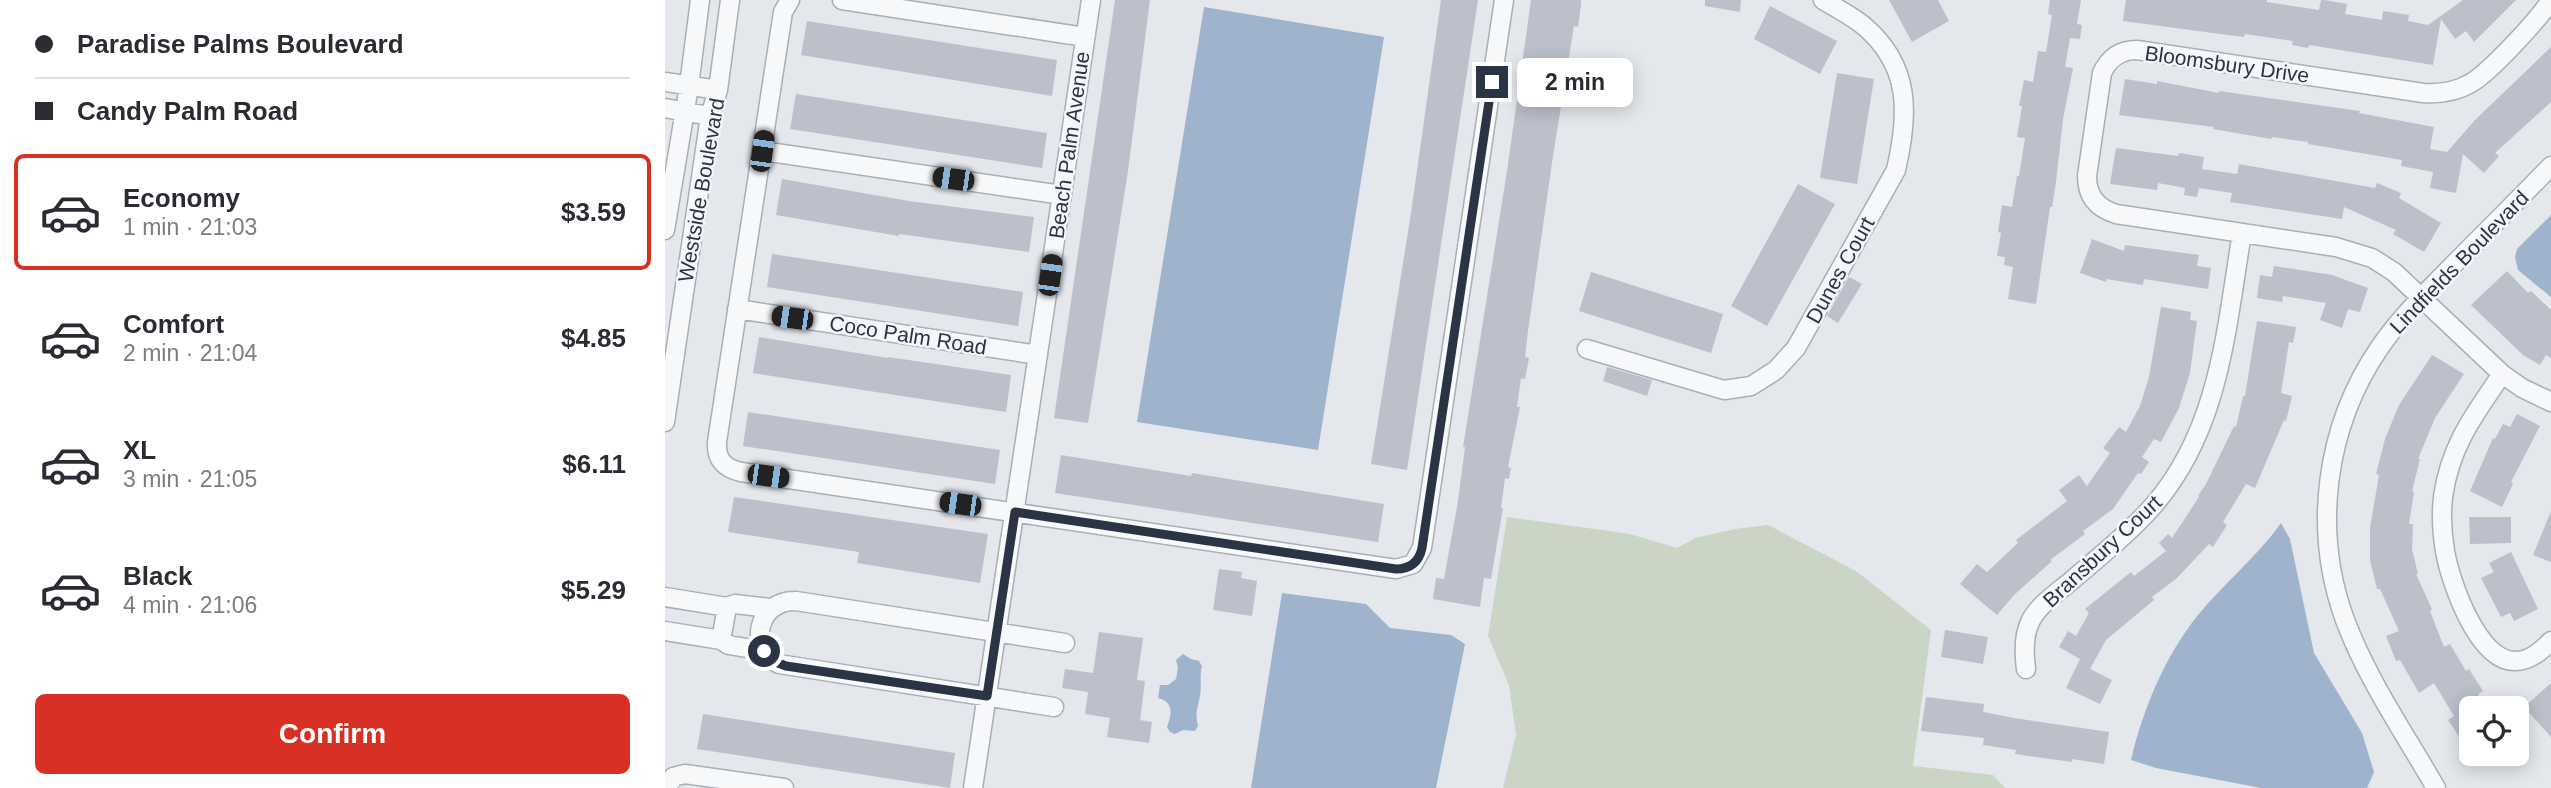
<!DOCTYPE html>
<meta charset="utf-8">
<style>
:root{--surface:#fff;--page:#f7f7f7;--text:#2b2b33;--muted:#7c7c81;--line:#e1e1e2;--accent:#d93025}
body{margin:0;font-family:Helvetica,sans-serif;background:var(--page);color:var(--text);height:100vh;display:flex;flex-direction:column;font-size:26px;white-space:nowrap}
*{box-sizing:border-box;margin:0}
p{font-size:23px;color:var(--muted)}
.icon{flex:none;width:38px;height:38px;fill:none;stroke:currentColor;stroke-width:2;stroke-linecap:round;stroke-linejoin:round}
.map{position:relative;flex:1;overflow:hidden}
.drawer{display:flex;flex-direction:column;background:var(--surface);width:665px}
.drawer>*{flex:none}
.guide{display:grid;align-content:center;height:154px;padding:0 35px;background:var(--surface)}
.fabs{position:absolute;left:1794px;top:696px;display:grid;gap:14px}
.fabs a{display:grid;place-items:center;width:70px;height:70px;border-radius:10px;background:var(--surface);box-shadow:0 4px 18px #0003;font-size:35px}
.end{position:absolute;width:32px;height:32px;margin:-16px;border:9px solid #2b3445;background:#fff;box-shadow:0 0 0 4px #fff}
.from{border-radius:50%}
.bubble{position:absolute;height:49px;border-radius:10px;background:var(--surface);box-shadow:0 4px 18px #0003;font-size:23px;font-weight:700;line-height:49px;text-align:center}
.car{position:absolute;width:21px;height:42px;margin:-21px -10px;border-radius:9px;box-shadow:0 0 5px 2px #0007;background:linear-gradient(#222 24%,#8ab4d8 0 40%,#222 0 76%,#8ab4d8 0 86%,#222 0)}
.guide b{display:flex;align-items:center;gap:24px;height:66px;font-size:26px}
.guide b+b{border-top:2px solid var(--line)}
.guide i{width:18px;height:18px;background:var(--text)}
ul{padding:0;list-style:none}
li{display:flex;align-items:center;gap:21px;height:116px;margin:0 14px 10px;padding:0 21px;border:4px solid transparent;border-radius:10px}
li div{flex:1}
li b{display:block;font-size:26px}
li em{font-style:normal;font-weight:700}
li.selected{border-color:var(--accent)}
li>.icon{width:63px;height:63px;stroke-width:1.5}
.cta{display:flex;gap:14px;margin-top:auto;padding:14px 35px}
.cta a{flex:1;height:80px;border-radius:10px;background:var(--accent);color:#fff;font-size:28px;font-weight:700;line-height:80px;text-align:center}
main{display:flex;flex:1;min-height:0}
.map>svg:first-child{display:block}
.green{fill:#c9d6c5}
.water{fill:#9fb4cc}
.building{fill:#bbc0ca}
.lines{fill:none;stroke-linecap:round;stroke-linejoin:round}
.minor-casing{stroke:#a9aeb7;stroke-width:21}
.minor{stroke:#f7f8fa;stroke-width:18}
.route{stroke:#2b3445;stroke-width:9}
.labels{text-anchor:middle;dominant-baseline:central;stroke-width:5;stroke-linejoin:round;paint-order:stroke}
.street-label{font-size:21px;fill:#2b3445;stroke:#f4f6f9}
</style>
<main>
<section class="drawer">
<div class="guide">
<b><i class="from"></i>Paradise Palms Boulevard</b>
<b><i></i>Candy Palm Road</b>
</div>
<ul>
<li class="selected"><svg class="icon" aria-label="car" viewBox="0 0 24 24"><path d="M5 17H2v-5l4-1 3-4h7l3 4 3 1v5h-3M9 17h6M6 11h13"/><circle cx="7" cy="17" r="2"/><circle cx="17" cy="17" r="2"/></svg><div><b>Economy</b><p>1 min · 21:03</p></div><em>$3.59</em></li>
<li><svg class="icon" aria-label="car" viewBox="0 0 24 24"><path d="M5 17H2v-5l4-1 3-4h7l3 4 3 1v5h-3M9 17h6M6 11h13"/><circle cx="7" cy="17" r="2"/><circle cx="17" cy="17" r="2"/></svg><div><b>Comfort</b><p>2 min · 21:04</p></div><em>$4.85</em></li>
<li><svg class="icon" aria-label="car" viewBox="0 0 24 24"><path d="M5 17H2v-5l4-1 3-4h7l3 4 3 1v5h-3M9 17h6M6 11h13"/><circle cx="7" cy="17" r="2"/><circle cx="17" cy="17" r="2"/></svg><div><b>XL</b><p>3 min · 21:05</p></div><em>$6.11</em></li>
<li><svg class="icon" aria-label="car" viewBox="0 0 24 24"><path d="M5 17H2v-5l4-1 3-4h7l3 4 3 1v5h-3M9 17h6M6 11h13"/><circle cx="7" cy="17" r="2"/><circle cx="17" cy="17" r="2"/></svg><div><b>Black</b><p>4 min · 21:06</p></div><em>$5.29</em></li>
</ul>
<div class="cta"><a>Confirm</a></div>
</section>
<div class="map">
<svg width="1886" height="788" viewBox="0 0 1886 788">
<rect width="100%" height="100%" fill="#e4e7ec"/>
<path class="green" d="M842 517 965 534 1012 548 1030 538 1070 529 1103 525 1191 571 1266 630 1248 766 1328 775 1340 788H838L851 735 844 685 823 636Z"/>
<path class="water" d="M539 7 719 37 653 450 472 422Z
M1886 215V297L1853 270 1850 257 1852 249Z
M1616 523 1625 539 1649 653 1697 733 1709 772 1702 788H1596L1491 768 1466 760C1478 709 1500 656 1533 615 1559 583 1592 557 1616 523Z
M617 593 701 604 725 628 786 635 800 644 771 788H586Z
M518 654 526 659 534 661 537 666C534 678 537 686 535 696 532 711 530 711 533 726L530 731 518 730 510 734 505 732 502 727C507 714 509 702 493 698L495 685H503L511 679 513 668 511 660Z"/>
<path class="building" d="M450 0H485L463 171 423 423 389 418Z
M776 0H813L742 470 706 464 746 213Z
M866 0H916V5L913 27 909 26 888 156 863 331 860 357 864 358 860 379 856 378 852 407H855L843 467 846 468 844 479 840 478 836 508H838L826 579 819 578 815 607 768 599 771 578 779 579 793 501 800 447H798L842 171Z
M1040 0H1076L1075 12 1040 6Z
M1224 0H1273L1284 21 1247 42Z
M1385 0H1416L1412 24 1417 25 1415 39 1405 38 1400 67 1408 68 1398 119 1391 182 1387 207H1385L1371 304 1343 299 1348 267 1339 265 1340 257 1332 256 1336 233 1333 232 1337 205 1347 207 1352 176H1354L1360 138 1352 137 1357 106H1354L1359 80 1368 82 1373 51 1381 52 1387 15 1383 14Z
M1461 0H1602V2L1654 10 1656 0H1659L1682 4 1680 14 1717 20 1718 11 1744 15 1743 21 1763 25 1798 0H1851L1809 42 1801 31 1790 39 1776 19 1768 65 1644 45 1643 48 1627 45 1628 41 1580 34 1579 37 1548 33 1458 21Z
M1105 6 1172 41 1155 74 1089 39Z
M142 21 392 60 387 96 136 55Z
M1886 47V102L1830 153 1834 156 1819 173 1798 154 1791 193 1765 188 1768 172 1736 166 1737 160 1643 144V142L1607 137 1606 139 1548 129 1549 127 1454 115 1460 79 1492 84V81L1554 93V91L1695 111 1694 113 1769 127 1765 149 1782 152 1810 120Z
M1172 73 1209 79 1192 184 1155 178Z
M131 94 382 133 377 168 125 129Z
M1451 148 1513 156 1514 153 1539 157 1537 169 1572 174 1574 164 1710 188 1712 183 1736 193 1734 198 1776 223 1759 252 1728 234 1731 230 1679 207 1677 219 1565 202 1567 193 1534 188 1532 197 1519 195 1520 188 1493 183 1492 190 1445 184Z
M117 179 244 201 369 217 364 252 234 234V236L111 215Z
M1133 184 1170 204 1102 326 1066 306Z
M1427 239 1459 251 1460 245 1534 255 1532 266 1546 268 1543 289 1479 279 1478 285 1441 279V282L1415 273Z
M107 254 358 292 353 326 102 287Z
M1609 266 1667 275 1703 288 1695 312 1683 309 1677 328 1655 320 1661 303 1618 296 1617 302 1592 298 1595 275 1607 277Z
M1842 271 1863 293 1866 291 1886 310V358L1881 355 1875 365 1858 355 1806 305Z
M926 272 1058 314 1046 353 914 311Z
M1184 277 1197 284 1173 323 1162 316Z
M1496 307 1526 312 1525 320 1532 321 1525 373 1514 408 1496 442 1489 439 1477 457 1484 462 1476 474 1473 473 1448 509 1418 531 1420 534 1385 560 1387 561 1349 595 1332 615 1295 584 1312 564 1322 572 1353 543 1351 540 1402 501 1394 490 1414 475 1422 486 1445 453 1438 448 1454 427 1461 432 1475 406 1484 377Z
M1592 321 1631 327 1628 343 1624 342 1616 393 1627 396 1621 421 1619 420 1590 488 1581 484 1558 522 1562 525 1548 547 1544 544 1512 578 1487 597 1489 600 1441 640 1425 669 1447 680 1435 704 1401 688 1415 659 1394 647 1403 631 1411 636 1424 613 1420 609 1466 572 1469 576 1501 551 1494 543 1503 534 1507 538 1534 497 1533 496 1541 484 1569 426 1571 427 1578 396H1580Z
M94 337 223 358V357L346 375 341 412 88 373Z
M1767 355 1799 374 1770 418 1753 459H1755L1747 491 1749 492 1744 524H1748L1747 549 1753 574H1751L1767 609 1765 611 1779 647 1785 644 1801 671 1804 669 1818 691 1813 694 1821 709H1806V728L1793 735 1783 720 1789 716 1769 683 1754 693 1735 660 1731 661 1721 636 1734 631 1715 589H1712L1705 560V528L1714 475 1711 474 1720 439 1734 405Z
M942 367 987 380 982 396 938 381Z
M83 412 335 450 330 484 78 446Z
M1852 414 1875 426 1846 482 1848 484 1837 507 1805 491 1828 438 1830 439 1838 424 1845 427Z
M396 455 526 476 527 473 719 504 713 542 390 493Z
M69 497 323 534 315 583 192 563 194 552 63 532Z
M1886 511V562L1868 555Z
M1804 517H1846V543L1805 544Z
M1846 552 1873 609 1849 621 1845 613 1836 617 1816 578 1829 572 1824 563Z
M554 569 577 572 576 578 592 581 587 616 548 610Z
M1280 630 1323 637 1318 664 1276 657Z
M434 632 478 638 472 680 480 681 475 720 487 722 484 743 442 737 445 718 420 714 423 692 397 688 400 669 428 673Z
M1886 683V737L1859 707Z
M1261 697 1319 704 1318 712 1349 718 1444 732 1439 764 1407 759V762L1350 754 1351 750 1318 745 1319 738 1256 731Z
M38 714 290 753 285 788 32 749Z"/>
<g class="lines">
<g class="minor-casing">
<path id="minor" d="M125 0 118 12 52 442C51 460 59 468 76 472L731 569 748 564 757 548 839 0
M177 0 420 37
M1886 0C1873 20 1826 71 1806 83 1791 92 1775 94 1758 93L1472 50C1455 50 1444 58 1437 73L1422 176C1422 196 1432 208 1451 214L1671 247 1707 258 1729 272 1837 374 1857 388 1886 402
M0 82 53 90
M0 108 45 116
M97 151 397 195
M0 230 24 86 35 0
M72 309 373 355
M922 349 1059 390 1086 386 1111 370 1131 348 1231 170C1244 114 1246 66 1199 26 1187 16 1171 8 1158 0
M1837 374C1809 415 1785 446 1778 497 1776 515 1777 533 1780 551 1785 581 1813 662 1850 661 1865 661 1876 651 1886 641
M0 422 45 116 53 90 65 0
M0 597 62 607 70 604 104 608
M0 631 56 640 64 645 99 651
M56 640 62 607
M1361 669C1359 654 1358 637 1365 622 1373 605 1392 593 1406 581 1434 557 1463 534 1488 506 1555 429 1561 329 1577 233
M389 707 114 664C82 648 92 600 131 601L400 643
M2 788 8 777 20 774 119 788
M308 788 426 0
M1771 788C1740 734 1702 679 1680 620 1647 530 1660 427 1715 347 1736 316 1763 291 1789 264 1821 232 1854 199 1886 166"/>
</g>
<use href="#minor" class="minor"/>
</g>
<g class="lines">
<path class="route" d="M99 651 108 661 121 666 322 696 350 512 731 569C745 569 754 562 757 548L827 82"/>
</g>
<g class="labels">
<g class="street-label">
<text transform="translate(1562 64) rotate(8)">Bloomsbury Drive</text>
<text transform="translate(404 145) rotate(-82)">Beach Palm Avenue</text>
<text transform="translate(36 190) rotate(-80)">Westside Boulevard</text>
<text transform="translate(1794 262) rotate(-46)">Lindfields Boulevard</text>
<text transform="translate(1175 270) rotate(-61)">Dunes Court</text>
<text transform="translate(243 335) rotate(9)">Coco Palm Road</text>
<text transform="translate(1437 551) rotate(-43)">Bransbury Court</text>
</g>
</g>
</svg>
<div class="fabs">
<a><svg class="icon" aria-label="locate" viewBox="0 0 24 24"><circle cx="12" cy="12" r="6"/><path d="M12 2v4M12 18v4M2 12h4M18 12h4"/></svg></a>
</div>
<i class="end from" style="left:99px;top:651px"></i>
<i class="end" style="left:827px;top:82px"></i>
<div class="bubble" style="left:852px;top:58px;width:116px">2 min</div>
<i class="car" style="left:97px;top:151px;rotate:8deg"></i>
<i class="car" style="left:288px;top:179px;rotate:278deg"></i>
<i class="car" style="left:385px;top:275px;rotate:8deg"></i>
<i class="car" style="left:127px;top:318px;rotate:278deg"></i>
<i class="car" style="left:103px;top:476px;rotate:98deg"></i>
<i class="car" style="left:295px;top:504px;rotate:278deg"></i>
</div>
</main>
